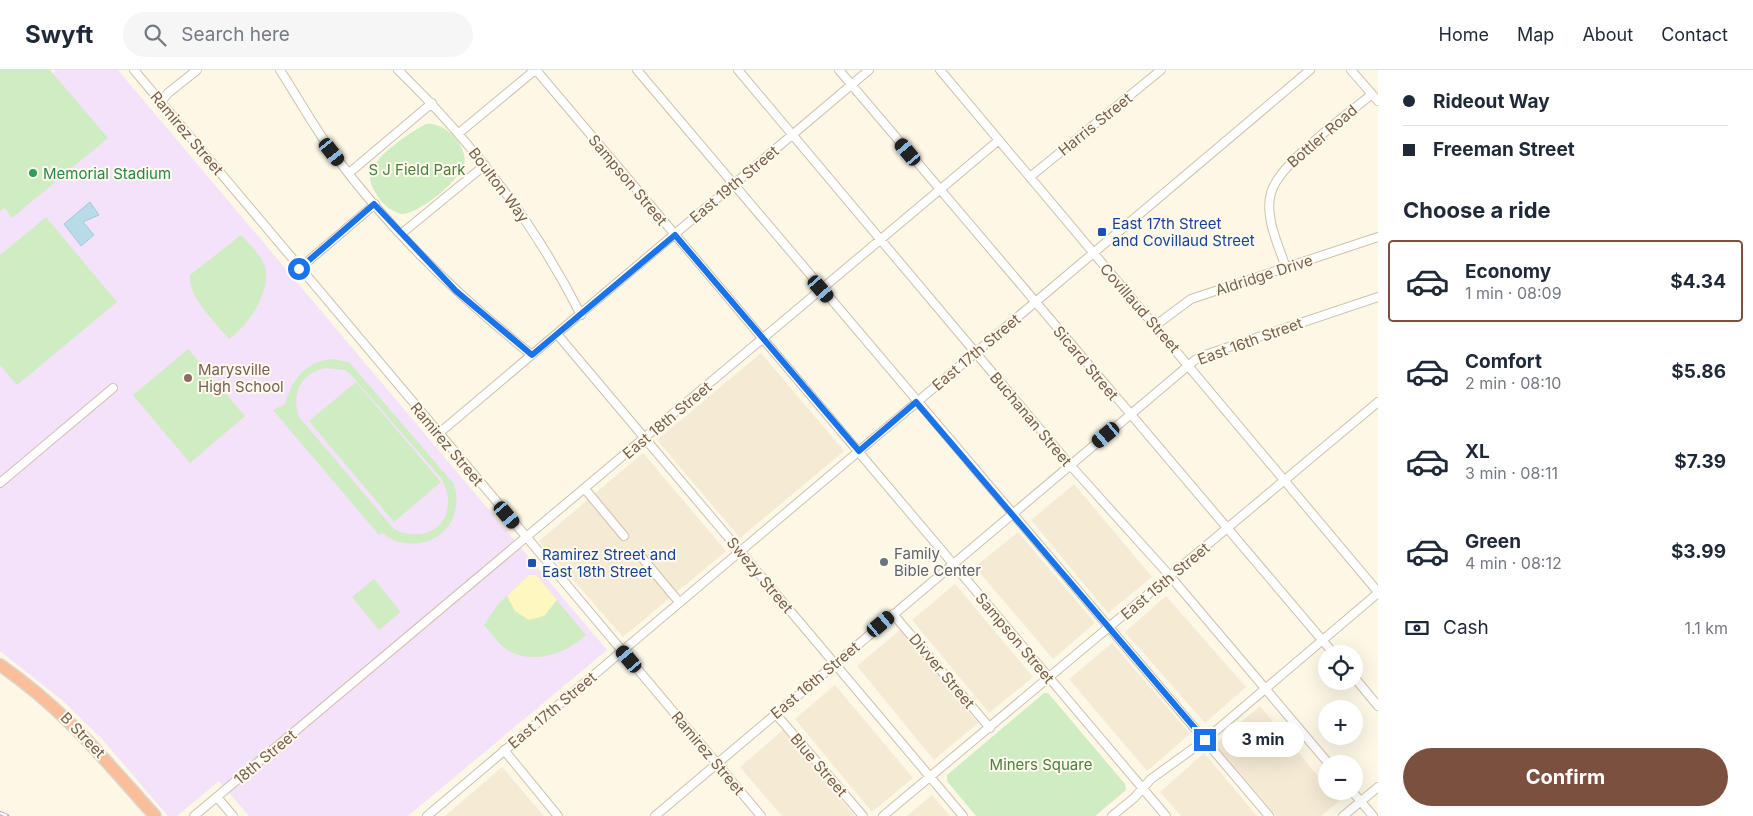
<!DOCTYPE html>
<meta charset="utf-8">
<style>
:root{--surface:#fff;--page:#f6f6f7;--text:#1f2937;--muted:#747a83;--line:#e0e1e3;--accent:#7b503e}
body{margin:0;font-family:Inter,sans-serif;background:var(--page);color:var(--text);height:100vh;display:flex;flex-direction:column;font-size:19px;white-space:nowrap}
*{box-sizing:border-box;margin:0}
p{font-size:16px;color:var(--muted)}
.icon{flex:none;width:28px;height:28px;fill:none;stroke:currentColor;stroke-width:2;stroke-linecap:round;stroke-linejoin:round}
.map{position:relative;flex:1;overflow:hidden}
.sheet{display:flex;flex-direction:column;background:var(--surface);width:375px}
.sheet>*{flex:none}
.top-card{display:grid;align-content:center;height:110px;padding:0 25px;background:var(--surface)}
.tools{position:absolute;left:1318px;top:575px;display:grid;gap:10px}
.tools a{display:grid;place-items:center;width:45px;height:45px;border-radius:50%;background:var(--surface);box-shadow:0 5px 20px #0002;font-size:25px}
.end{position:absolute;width:22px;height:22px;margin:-11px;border:6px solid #1a73e8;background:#fff;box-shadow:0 0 0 2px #fff}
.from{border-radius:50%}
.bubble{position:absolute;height:35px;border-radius:18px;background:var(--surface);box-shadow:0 5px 20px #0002;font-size:16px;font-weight:700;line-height:35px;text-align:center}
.car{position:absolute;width:15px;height:30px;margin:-15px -8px;border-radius:6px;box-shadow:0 0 4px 1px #0007;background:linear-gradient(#222 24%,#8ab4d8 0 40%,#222 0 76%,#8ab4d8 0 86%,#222 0)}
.top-card b{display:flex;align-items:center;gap:18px;height:48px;font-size:19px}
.top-card b+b{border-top:1px solid var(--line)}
.top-card i{width:12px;height:12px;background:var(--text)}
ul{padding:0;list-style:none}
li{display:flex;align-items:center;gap:15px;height:82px;margin:0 10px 8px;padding:0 15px;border:2px solid transparent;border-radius:5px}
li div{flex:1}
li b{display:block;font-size:19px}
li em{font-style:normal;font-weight:700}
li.selected{border-color:var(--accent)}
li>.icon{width:45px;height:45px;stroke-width:1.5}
h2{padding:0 25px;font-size:22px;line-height:60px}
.pay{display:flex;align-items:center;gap:12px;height:55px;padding:0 25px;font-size:19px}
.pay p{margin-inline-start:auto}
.button{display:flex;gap:10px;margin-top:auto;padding:10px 25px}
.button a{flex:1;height:58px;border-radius:30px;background:var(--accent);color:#fff;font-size:20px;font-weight:700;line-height:58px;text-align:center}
header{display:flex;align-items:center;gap:30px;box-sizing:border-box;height:70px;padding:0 25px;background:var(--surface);border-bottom:1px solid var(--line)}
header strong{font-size:24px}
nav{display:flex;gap:28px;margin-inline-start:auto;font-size:18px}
.search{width:350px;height:45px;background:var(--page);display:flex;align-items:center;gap:12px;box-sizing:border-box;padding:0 18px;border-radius:28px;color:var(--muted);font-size:19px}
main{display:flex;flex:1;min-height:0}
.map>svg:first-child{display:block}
.residential{fill:#f5ead4}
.education{fill:#f4e2fa}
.green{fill:#cfecc3;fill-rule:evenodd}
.sand{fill:#fef7bf}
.water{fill:#b9dbe8;stroke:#9fcada}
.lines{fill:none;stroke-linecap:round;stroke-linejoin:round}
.minor-casing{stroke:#cfc0ab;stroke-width:10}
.highway-casing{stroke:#dcd5d0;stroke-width:14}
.minor{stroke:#fff;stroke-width:8}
.highway{stroke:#fabf9a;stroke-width:11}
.rail-casing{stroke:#bba3c8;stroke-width:4.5}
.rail{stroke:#fffaed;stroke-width:2.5;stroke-dasharray:8;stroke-linecap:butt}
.route{stroke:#1a73e8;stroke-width:6}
.leisure-dot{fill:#2e9e5b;stroke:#fffaed;stroke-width:2}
.transit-dot{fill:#1a4fb4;stroke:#fffaed;stroke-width:2}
.education-dot{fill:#8d6e63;stroke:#fffaed;stroke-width:2}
.worship-dot{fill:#6b7280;stroke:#fffaed;stroke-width:2}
.labels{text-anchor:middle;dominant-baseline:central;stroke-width:4;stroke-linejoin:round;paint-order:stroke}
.street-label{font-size:15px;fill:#785f49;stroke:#fffaed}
.park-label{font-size:15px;fill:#4c7e41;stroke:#fffaed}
.leisure-label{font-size:15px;fill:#27864d;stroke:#fffaed;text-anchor:start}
.transit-label{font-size:15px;fill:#164399;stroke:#fffaed;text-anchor:start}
.education-label{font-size:15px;fill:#785e54;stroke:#fffaed;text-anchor:start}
.worship-label{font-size:15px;fill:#5b616d;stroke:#fffaed;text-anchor:start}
</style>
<header>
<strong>Swyft</strong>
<div class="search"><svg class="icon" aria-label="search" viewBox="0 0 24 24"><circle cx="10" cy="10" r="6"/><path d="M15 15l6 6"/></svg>Search here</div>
<nav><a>Home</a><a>Map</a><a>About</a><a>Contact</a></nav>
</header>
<main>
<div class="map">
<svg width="1378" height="746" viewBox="0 0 1378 746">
<rect width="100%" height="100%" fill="#fdf7e6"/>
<path class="residential" d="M761 283 844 381 740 468 657 370Z
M643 383 726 481 623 567 539 471Z
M1074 414 1152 507 1108 543 1031 450Z
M1018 462 1095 553 1053 589 975 497Z
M955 514 1033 607 989 643 912 550Z
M1166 526 1246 617 1205 653 1125 562Z
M900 560 978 653 934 690 857 596Z
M1112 573 1190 664 1147 701 1069 609Z
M835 615 913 708 872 742 795 649Z
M1260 636 1326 716V721H1331L1339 731 1321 746H1276L1215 674Z
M783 660 855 746H782L740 697Z
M1204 683 1257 746H1181L1160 722Z
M502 697 544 746H445Z
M932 725 950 746H907Z"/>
<path class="education" d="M0 0H50L53 3 56 0H118L607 580 408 746H249L219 711 177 746H168L102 669 63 631 0 581Z"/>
<path class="green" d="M0 0H50L108 68 12 148 5 138 0 141Z
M426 54C444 51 469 76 464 95 459 111 418 145 401 144 391 141 383 135 377 125 374 120 370 114 370 107 370 88 411 62 426 54Z
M46 147 117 232 17 315 0 295V185Z
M241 165C250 175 264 187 266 201 269 224 248 256 229 269 216 253 187 226 190 205Z
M188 279 245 346 190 393 133 325Z
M332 289 349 292 454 414C465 451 437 481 399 472 393 471 387 466 382 463L379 465 273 340 285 334C293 309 304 292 332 289ZM325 298 345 300 352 306 441 408C462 444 433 478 394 459L299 347C291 324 300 304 325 298Z
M356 312 441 412 394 452 309 351Z
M529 505H536L586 565C567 583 534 595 509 581 499 575 492 564 484 555L498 534Z
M374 509 401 542 379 560 352 527Z
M1044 623H1048L1125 714 1126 720 1095 746H976L947 711V705Z"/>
<path class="sand" d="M529 505H536L557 530 544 546 529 550 515 541 507 526Z"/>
<path class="water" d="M90 132 99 145 83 152 94 165 81 176 64 154Z"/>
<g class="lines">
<g class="minor-casing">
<path id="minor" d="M134 0 761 746
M280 0C298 28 314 57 333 83 389 160 458 226 532 285
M398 0C472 72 534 152 581 245
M536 0 1166 746
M637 0 1269 746
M738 0 1070 395 1170 506 1329 694
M839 0 1334 584
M940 0 1378 522
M1351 0 1378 31
M161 32 168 23 197 0
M459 63 535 0
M349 103 432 33
M1030 107 1161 0
M401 164 485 95
M1286 198C1279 176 1264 147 1271 123 1279 93 1347 45 1372 24
M299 199 375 134
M1156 255 1191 229 1378 167
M557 264 963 746
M438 364 869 0
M0 413 113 318
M585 419 624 466
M639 484 679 532
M893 544 990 658
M1354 607 1378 636
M775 643 863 746
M504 680 558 746
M1352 721 1373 746
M217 727 233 746
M194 746 999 70
M427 746 1310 0
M655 746 1195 290 1202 286 1378 227
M883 746 1378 332
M1112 746 1134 728 1151 709 1205 670 1378 523
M1343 746 1378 717"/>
</g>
<g class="highway-casing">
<path id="highway" d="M0 595C64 639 104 689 155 746"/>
</g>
<use href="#minor" class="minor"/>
<use href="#highway" class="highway"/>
<g class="rail-casing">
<path id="rail" d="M0 743 7 746"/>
</g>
<use href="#rail" class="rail"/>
</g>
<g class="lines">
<path class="route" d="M299 199 374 134 456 221 532 285 675 165 859 381 916 332 1205 670"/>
</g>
<circle class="leisure-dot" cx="33" cy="103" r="5"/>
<g class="transit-dot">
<rect x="1097" y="157" width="10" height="10" rx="2.5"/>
<rect x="527" y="488" width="10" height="10" rx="2.5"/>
</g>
<circle class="education-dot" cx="188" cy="308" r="5"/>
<circle class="worship-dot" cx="884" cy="492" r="5"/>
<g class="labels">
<g class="street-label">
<text transform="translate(1095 54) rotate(-39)">Harris Street</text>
<text transform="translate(187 63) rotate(50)">Ramirez Street</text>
<text transform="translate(1322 66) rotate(-41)">Bottler Road</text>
<text transform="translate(628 110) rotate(50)">Sampson Street</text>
<text transform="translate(734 114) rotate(-40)">East 19th Street</text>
<text transform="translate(499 115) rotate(53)">Boulton Way</text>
<text transform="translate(1264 205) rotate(-18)">Aldridge Drive</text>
<text transform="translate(1140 238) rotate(49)">Covillaud Street</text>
<text transform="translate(1250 271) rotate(-20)">East 16th Street</text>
<text transform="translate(976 282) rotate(-40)">East 17th Street</text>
<text transform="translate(1086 293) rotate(50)">Sicard Street</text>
<text transform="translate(1031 349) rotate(50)">Buchanan Street</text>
<text transform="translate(667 350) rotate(-40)">East 18th Street</text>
<text transform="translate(447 374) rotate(50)">Ramirez Street</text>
<text transform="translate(760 505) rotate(50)">Swezy Street</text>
<text transform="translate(1165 511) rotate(-40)">East 15th Street</text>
<text transform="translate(1015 568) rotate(50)">Sampson Street</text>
<text transform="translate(942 601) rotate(50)">Divver Street</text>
<text transform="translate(815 610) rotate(-40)">East 16th Street</text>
<text transform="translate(552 640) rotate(-40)">East 17th Street</text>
<text transform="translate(83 665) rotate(46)">B Street</text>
<text transform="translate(708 683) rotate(50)">Ramirez Street</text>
<text transform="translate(265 687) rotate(-40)">18th Street</text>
<text transform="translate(819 695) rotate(49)">Blue Street</text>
</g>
<g class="park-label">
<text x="417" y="99">S J Field Park</text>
<text x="1041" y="694">Miners Square</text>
</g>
<g class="leisure-label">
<text x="43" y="103">Memorial Stadium</text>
</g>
<g class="transit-label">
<text x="1112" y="153">East 17th Street<tspan x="1112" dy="17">and Covillaud Street</tspan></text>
<text x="542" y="484">Ramirez Street and<tspan x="542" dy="17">East 18th Street</tspan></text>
</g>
<g class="education-label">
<text x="198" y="299">Marysville<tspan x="198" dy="17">High School</tspan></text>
</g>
<g class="worship-label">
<text x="894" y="483">Family<tspan x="894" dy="17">Bible Center</tspan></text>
</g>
</g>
</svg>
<div class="tools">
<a><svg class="icon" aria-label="locate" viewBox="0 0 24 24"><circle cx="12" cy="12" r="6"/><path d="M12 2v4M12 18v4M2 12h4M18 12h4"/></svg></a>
<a>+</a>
<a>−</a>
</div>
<i class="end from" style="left:299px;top:199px"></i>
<i class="end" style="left:1205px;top:670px"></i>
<div class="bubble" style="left:1222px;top:652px;width:82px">3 min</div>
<i class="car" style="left:332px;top:82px;rotate:142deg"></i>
<i class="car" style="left:908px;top:82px;rotate:320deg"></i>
<i class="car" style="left:821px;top:219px;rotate:139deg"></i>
<i class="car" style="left:1106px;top:365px;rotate:230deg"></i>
<i class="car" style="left:507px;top:445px;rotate:140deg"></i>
<i class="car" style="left:881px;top:554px;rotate:50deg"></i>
<i class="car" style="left:629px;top:589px;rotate:320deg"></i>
</div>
<section class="sheet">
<div class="top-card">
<b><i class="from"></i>Rideout Way</b>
<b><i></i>Freeman Street</b>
</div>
<h2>Choose a ride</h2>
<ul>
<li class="selected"><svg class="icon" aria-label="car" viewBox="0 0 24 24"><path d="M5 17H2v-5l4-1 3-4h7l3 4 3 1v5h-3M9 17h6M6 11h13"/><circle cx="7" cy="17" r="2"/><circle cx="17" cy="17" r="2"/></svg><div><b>Economy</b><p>1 min · 08:09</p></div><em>$4.34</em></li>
<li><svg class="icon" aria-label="car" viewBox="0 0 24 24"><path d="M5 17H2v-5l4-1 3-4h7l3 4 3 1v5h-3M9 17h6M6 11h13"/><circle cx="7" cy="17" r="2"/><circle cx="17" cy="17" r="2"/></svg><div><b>Comfort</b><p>2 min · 08:10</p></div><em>$5.86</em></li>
<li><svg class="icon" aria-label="car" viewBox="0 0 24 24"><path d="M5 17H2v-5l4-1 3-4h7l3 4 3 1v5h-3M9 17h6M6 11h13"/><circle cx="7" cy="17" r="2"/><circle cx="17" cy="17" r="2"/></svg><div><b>XL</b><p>3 min · 08:11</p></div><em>$7.39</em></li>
<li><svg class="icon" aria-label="car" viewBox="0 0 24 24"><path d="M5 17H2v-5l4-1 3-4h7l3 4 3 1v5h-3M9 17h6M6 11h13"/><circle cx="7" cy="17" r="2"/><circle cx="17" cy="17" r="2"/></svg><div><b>Green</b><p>4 min · 08:12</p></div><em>$3.99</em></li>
</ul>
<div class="pay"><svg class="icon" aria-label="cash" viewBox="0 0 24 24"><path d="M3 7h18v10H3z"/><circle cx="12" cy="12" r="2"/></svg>Cash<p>1.1 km</p></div>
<div class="button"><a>Confirm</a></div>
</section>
</main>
